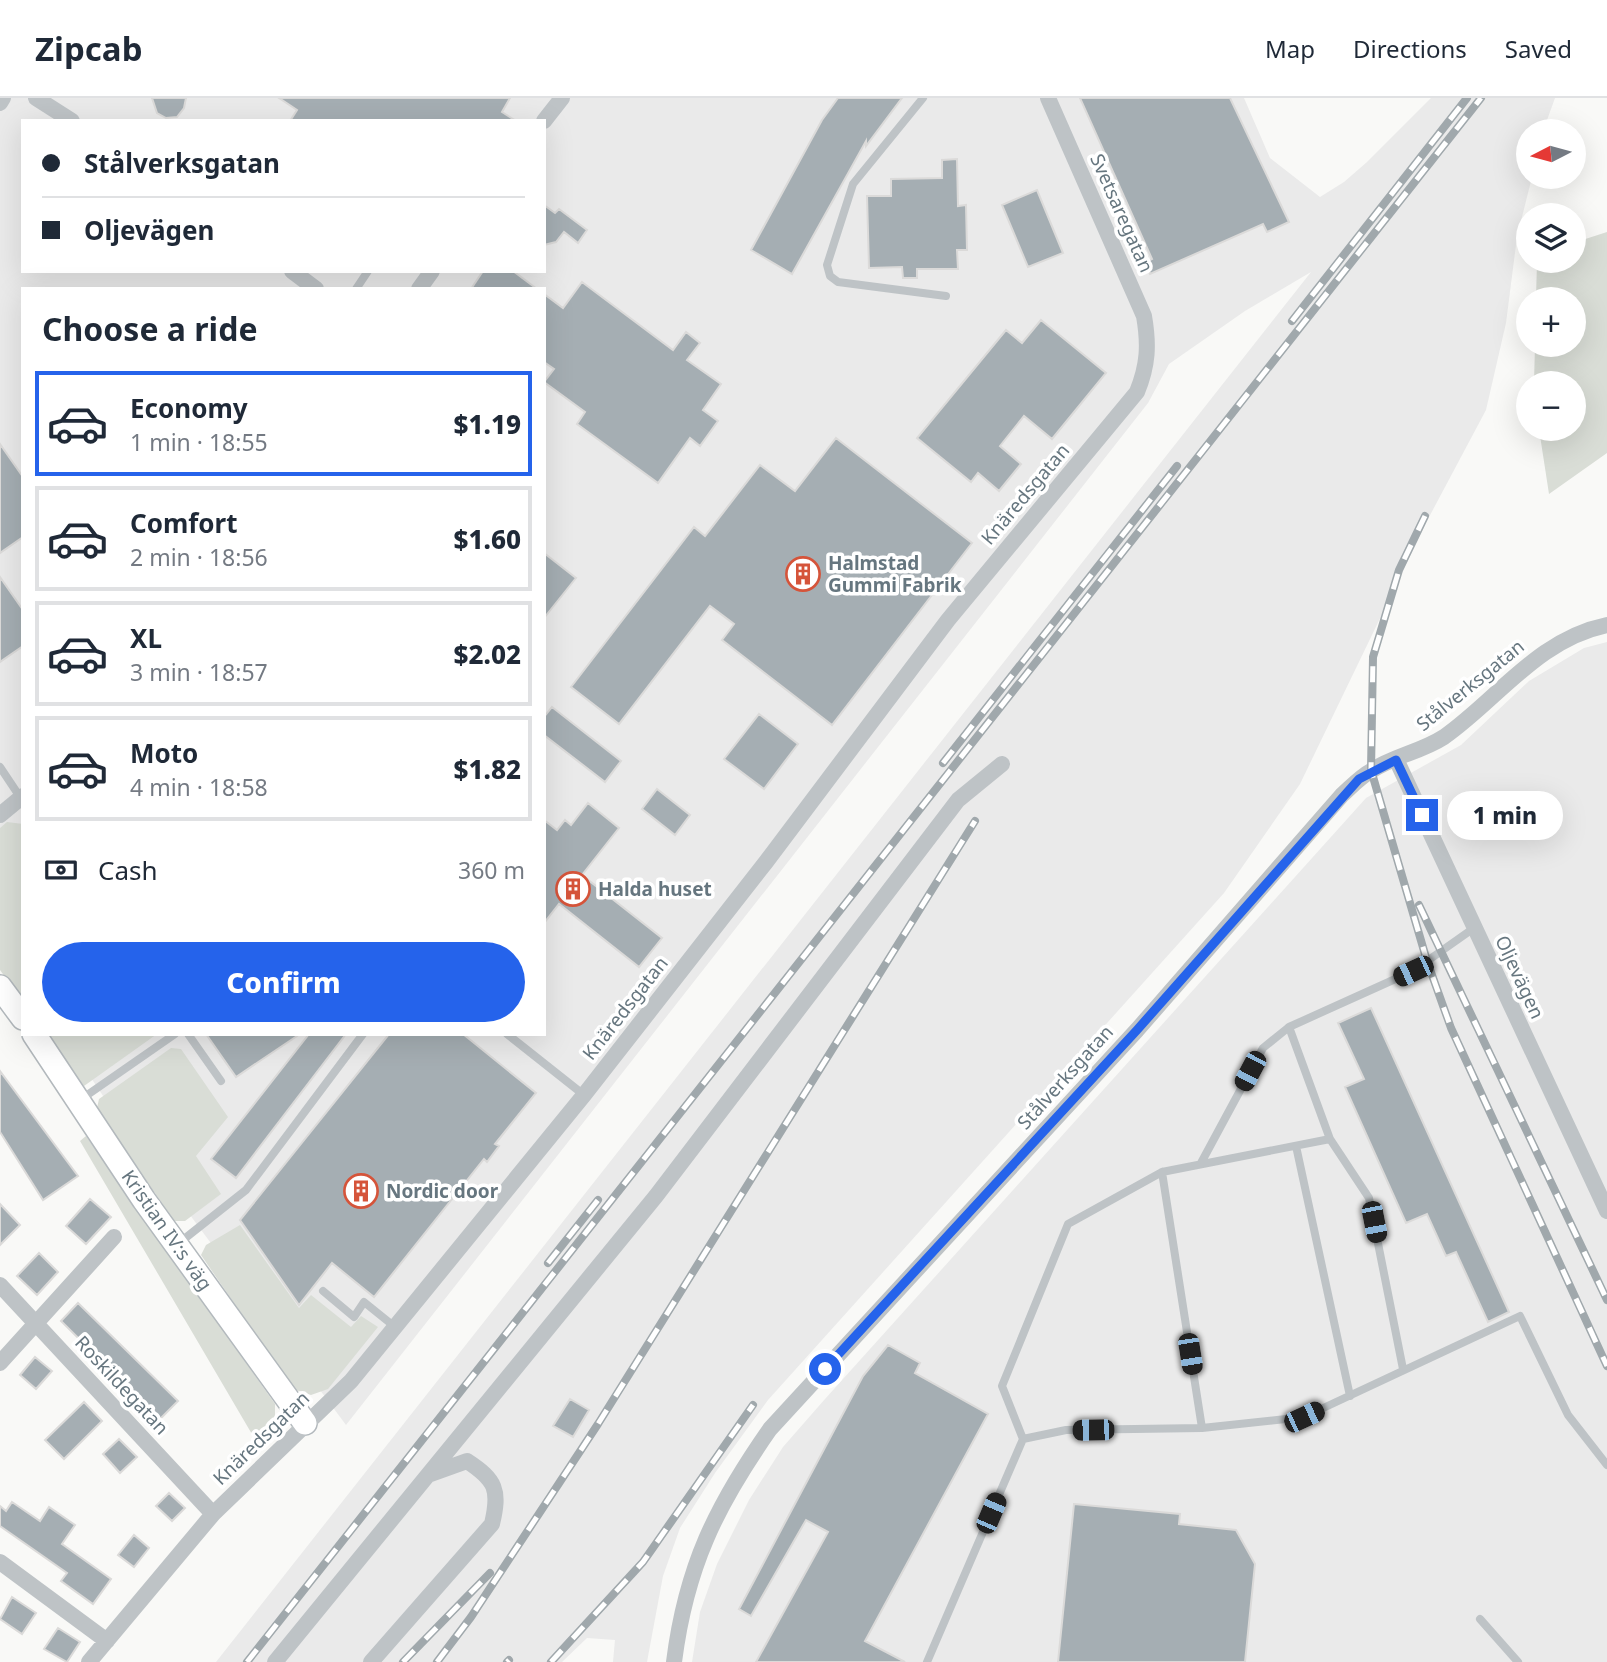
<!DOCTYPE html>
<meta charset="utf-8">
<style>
:root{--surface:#fff;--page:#f6f6f7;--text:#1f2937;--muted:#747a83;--line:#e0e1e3;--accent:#2563eb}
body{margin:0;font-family:"Noto Sans",sans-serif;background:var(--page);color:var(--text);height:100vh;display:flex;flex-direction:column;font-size:26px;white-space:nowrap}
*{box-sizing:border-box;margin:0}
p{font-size:23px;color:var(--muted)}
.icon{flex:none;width:38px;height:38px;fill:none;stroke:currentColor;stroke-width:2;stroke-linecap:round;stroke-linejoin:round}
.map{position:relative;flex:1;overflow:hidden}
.drawer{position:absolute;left:21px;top:189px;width:525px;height:749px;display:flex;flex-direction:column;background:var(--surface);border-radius:0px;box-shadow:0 7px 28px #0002}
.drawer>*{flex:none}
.banner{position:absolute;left:21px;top:21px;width:525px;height:154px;border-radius:0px;box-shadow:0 7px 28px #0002;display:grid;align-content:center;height:154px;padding:0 21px;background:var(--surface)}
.needle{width:46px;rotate:264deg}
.tools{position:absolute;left:1516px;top:21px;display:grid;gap:14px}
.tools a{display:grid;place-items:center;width:70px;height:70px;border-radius:50%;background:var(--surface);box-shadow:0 7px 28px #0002;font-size:35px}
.end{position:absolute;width:32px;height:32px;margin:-16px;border:9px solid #2563eb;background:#fff;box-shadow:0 0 0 4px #fff}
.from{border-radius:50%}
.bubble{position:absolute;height:49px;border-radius:24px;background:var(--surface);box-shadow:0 7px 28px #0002;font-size:23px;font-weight:800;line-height:49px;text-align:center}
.car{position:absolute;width:21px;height:42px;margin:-21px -10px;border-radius:9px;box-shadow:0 0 5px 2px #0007;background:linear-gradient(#222 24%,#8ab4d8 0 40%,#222 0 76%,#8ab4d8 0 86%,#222 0)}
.banner b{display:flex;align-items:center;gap:24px;height:66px;font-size:26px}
.banner b+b{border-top:2px solid var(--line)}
.banner i{width:18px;height:18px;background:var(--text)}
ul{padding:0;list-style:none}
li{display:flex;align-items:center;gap:21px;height:105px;margin:0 14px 10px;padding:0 7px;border:4px solid var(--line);border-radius:0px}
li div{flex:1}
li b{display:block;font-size:26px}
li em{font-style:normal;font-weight:800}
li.on{border-color:var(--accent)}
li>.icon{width:63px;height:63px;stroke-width:1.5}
h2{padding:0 21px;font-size:32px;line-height:84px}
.pay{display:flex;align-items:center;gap:18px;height:77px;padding:0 21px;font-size:26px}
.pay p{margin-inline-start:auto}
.button{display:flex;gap:14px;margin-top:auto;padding:14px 21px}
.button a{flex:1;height:80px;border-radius:42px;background:var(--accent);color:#fff;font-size:28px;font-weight:800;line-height:80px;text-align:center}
header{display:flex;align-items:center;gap:42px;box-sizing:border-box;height:98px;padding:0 35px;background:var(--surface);border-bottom:2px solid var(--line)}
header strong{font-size:33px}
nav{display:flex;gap:38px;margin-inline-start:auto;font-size:24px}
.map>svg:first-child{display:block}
.built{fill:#eaeaea;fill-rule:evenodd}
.green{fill:#d9ddd6}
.building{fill:#a5aeb3;stroke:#dbdad9;stroke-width:2}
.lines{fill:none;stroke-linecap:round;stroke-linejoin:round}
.secondary-casing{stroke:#b3b9bd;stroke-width:26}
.lane{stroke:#bec3c6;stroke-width:8}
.street{stroke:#bec3c6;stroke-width:16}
.secondary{stroke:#fff;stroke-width:23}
.rail-casing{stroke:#a0a8ac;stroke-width:8}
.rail{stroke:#fff;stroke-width:5;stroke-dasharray:16;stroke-linecap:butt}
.route{stroke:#2563eb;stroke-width:9}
.labels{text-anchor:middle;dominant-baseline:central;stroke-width:7;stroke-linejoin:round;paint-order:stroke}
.street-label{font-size:19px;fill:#66767f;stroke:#fff}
.poi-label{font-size:19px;font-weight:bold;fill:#66767f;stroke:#fff;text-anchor:start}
</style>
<header>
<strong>Zipcab</strong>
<nav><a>Map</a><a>Directions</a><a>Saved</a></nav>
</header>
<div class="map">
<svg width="1607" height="1564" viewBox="0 0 1607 1564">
<rect width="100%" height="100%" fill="#f9f9f7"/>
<path class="built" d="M0 0H1244L1270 60 1320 99 1344 84 1367 64 1431 0H1555L1543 33H1528V79H1532L1517 139 1506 225 1486 312 1428 421 1300 686 1224 795 768 1302 715 1375 680 1430 663 1478 647 1564H613L615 1542 587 1540 562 1564H216L1311 174 1245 213 1169 266 1148 305 346 1327 115 1016 62 936H544V191H23V879L0 845ZM23 23H544V173H23Z
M1607 544V1564H692L700 1514 717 1466 749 1402 783 1349 825 1301 1366 700 1461 647 1529 583 1584 550Z"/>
<path class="green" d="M1607 134V355L1549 396 1539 331H1573V285H1534L1535 247H1573V201H1536L1537 163H1573V145Z
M7 724 23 726V904L0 872V730Z
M45 936H157L84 988Z
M171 950 181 951 228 1019 196 1058 221 1096 185 1123H174L97 1010 99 1001Z
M86 1038 275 1306V1329L259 1348 80 1043Z
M240 1127 299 1210 311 1197 351 1229 361 1218 378 1229 328 1291 311 1297 293 1291 201 1157 206 1147Z"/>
<path class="building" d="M152 0H186L184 10 177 19 166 20 157 15Z
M279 0H510L502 14 516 23H290L297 12Z
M838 0H902L866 48V43L792 176 751 152 822 22Z
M1080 0H1230L1289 124 1267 134 1263 126 1150 176 1145 164 1152 161Z
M957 61 958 108 966 107 967 152H957L958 171H917V180H903L902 169 869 170 867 98H891V81L942 80V62Z
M1037 92 1063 155 1028 169 1002 107Z
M544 107 555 115 559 111 587 132 578 145 564 134 556 144 544 147Z
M483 173H513L537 191H471Z
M582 184 673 252 686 234 700 245 687 262 721 286 703 312 718 323 700 348 690 340 658 385 577 326 585 314 544 284 554 271 544 264V196L563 210Z
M1041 222 1106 275 1052 341 1024 318 1000 348 1021 366 999 393 978 375 971 384 917 340 1006 232 1022 245Z
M836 340 972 445 832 627 722 542 734 526 710 508 619 626 571 589 694 429 705 438 760 367 795 393Z
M0 346 23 379V439L0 455Z
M544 455 576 480 544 520Z
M0 479 23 512V548L0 564Z
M552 609 621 663 605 684 544 637V619Z
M759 616 798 646 764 691 724 661Z
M657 691 690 717 675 737 642 711Z
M588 705 619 730 582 777 662 840 639 869 559 806 544 825V722L557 732 565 722 571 727Z
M1371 910 1509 1214 1488 1224 1456 1154 1446 1158 1427 1116 1406 1125 1345 989 1364 981 1338 925Z
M206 936H300L236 979Z
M309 936H346L236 1080 211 1061Z
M389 936H463L536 995 495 1046 499 1048 487 1064 484 1061 374 1199 332 1165 299 1207 240 1122Z
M0 973 78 1078 43 1102 0 1034Z
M90 1101 111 1119 86 1146 66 1128Z
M0 1106 20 1127 0 1147Z
M39 1155 58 1174 37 1197 17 1178Z
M78 1205 178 1303 160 1321 61 1223Z
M888 1247 920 1265 915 1275 988 1316 865 1543 905 1564H756L828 1434 806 1422 751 1518 739 1511 863 1278Z
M35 1259 52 1273 36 1291 20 1277Z
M570 1301 589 1312 573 1339 553 1328Z
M84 1304 102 1323 64 1361 45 1342Z
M119 1341 137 1359 120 1375 103 1356Z
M169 1395 185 1410 172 1423 156 1408Z
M12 1404 40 1423 49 1409 75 1427 62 1446 111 1481 93 1506 61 1483 67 1475 0 1428V1408L6 1413Z
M1074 1406 1180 1416 1179 1426 1236 1432 1255 1466 1245 1564H1058Z
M134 1437 149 1450 134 1469 118 1457Z
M12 1499 36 1515 22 1536 0 1521Z
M58 1530 80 1544 67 1564 44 1551Z"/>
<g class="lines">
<g class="secondary-casing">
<path id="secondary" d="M0 889 23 920
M34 936 144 1102 305 1325"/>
</g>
<path class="lane" d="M923 0 853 86 827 167 830 178 838 184 946 198
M356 191 368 173
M0 669 22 702
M188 936 221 983
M507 936 584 997
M80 1002 175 936
M1330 1041 1369 1100 1403 1271
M1296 1048 1350 1298
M1201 1065 1263 950 1289 929
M1162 1074 1330 1041 1289 929 1413 873 1474 830
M179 1145 246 1092 363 936
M323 1193 354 1219 364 1204 395 1229
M1023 1341 1002 1288 1068 1126 1162 1074 1202 1330
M1480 1521 1518 1564
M927 1564 1023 1341 1066 1332 1202 1330 1304 1319 1520 1218 1568 1317 1607 1367"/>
<path class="street" d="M36 0 72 23
M0 5 3 0
M544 23 562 0
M292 173 316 191
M419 191 432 173
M1396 661 1607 1113
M0 717 23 698
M0 1187 213 1416
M0 1265 114 1139
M0 1464 107 1543
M89 1564 213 1416 351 1283 584 997 766 764 948 522 1137 294C1148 267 1149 247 1144 218L1048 0
M275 1564 656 1098 958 702 1002 666
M371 1564 492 1426C500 1392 496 1382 467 1363L428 1377
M674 1564C686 1469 716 1408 770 1331L1137 932 1342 697C1351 689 1360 679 1371 673 1393 658 1421 654 1444 639 1498 601 1538 541 1607 527"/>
<use href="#secondary" class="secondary"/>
<g class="rail-casing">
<path id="rail" d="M1292 223 1467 0
M1425 418 1399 472 1373 559 1371 672 1427 863 1451 930 1607 1268
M943 665 1177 368
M1419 807 1607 1202
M548 1165 598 1102
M247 1564 1481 0
M403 1564 490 1475
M437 1564 471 1519 598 1326 975 723
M507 1564 509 1562
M551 1564 643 1464 753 1307"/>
</g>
<use href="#rail" class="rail"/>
</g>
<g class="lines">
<path class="route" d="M825 1271 1137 932 1359 681 1396 662 1422 717"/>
</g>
<defs>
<g id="building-ring" transform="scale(1.75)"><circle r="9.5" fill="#fff" stroke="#d5543a" stroke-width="1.5"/><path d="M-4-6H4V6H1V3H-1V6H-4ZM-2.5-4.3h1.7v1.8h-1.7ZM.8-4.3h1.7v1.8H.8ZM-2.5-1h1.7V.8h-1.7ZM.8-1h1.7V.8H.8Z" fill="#d5543a"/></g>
</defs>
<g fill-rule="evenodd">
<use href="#building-ring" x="803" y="476"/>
<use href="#building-ring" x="573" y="791"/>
<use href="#building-ring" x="361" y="1093"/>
</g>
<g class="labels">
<g class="street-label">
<text transform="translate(1122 115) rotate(66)">Svetsaregatan</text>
<text transform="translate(1025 396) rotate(-50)">Knäredsgatan</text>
<text transform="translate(1470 587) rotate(-39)">Stålverksgatan</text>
<text transform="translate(1520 879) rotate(65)">Oljevägen</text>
<text transform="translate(625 910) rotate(-52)">Knäredsgatan</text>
<text transform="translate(1065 979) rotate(-48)">Stålverksgatan</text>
<text transform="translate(167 1132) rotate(55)">Kristian IV:s väg</text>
<text transform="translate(122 1287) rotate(47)">Roskildegatan</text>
<text transform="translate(261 1340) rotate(-44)">Knäredsgatan</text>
</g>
<g class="poi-label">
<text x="828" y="465">Halmstad<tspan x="828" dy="22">Gummi Fabrik</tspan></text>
<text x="598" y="791">Halda huset</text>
<text x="386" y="1093">Nordic door</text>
</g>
</g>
</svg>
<div class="tools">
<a><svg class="needle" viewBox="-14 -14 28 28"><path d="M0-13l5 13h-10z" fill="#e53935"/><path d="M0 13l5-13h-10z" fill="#747a83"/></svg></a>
<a><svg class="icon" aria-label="layers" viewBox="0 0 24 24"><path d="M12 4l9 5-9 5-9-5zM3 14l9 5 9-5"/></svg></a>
<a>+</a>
<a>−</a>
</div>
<i class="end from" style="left:825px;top:1271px"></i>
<i class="end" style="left:1422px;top:717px"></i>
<div class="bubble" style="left:1447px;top:693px;width:116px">1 min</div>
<i class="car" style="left:1413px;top:873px;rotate:245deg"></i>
<i class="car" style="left:1250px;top:973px;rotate:208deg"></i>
<i class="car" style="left:1374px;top:1124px;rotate:169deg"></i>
<i class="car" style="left:1190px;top:1256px;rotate:171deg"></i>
<i class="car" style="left:1304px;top:1319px;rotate:65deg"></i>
<i class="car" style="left:1093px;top:1332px;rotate:269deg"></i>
<i class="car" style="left:991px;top:1415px;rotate:23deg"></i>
<div class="banner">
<b><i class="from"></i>Stålverksgatan</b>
<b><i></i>Oljevägen</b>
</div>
<section class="drawer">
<h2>Choose a ride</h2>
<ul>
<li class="on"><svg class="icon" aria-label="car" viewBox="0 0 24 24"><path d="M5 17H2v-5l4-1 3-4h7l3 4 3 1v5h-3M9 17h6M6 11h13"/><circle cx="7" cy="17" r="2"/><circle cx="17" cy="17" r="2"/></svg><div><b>Economy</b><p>1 min · 18:55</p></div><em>$1.19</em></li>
<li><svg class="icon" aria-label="car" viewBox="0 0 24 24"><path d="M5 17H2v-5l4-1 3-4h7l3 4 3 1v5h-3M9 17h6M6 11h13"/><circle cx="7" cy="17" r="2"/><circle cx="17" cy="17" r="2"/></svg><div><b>Comfort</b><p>2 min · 18:56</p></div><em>$1.60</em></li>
<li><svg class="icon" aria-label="car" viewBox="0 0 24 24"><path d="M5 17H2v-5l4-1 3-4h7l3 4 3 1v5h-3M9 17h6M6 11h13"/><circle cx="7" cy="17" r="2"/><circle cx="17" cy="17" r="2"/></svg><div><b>XL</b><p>3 min · 18:57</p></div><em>$2.02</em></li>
<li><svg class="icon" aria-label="car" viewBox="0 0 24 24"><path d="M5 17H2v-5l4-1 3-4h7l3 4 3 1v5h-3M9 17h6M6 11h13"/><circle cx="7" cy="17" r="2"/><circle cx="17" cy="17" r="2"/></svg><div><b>Moto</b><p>4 min · 18:58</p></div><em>$1.82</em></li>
</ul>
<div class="pay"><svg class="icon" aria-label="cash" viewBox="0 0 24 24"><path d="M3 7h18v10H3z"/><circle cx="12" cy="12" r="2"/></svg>Cash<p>360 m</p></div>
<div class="button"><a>Confirm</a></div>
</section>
</div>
